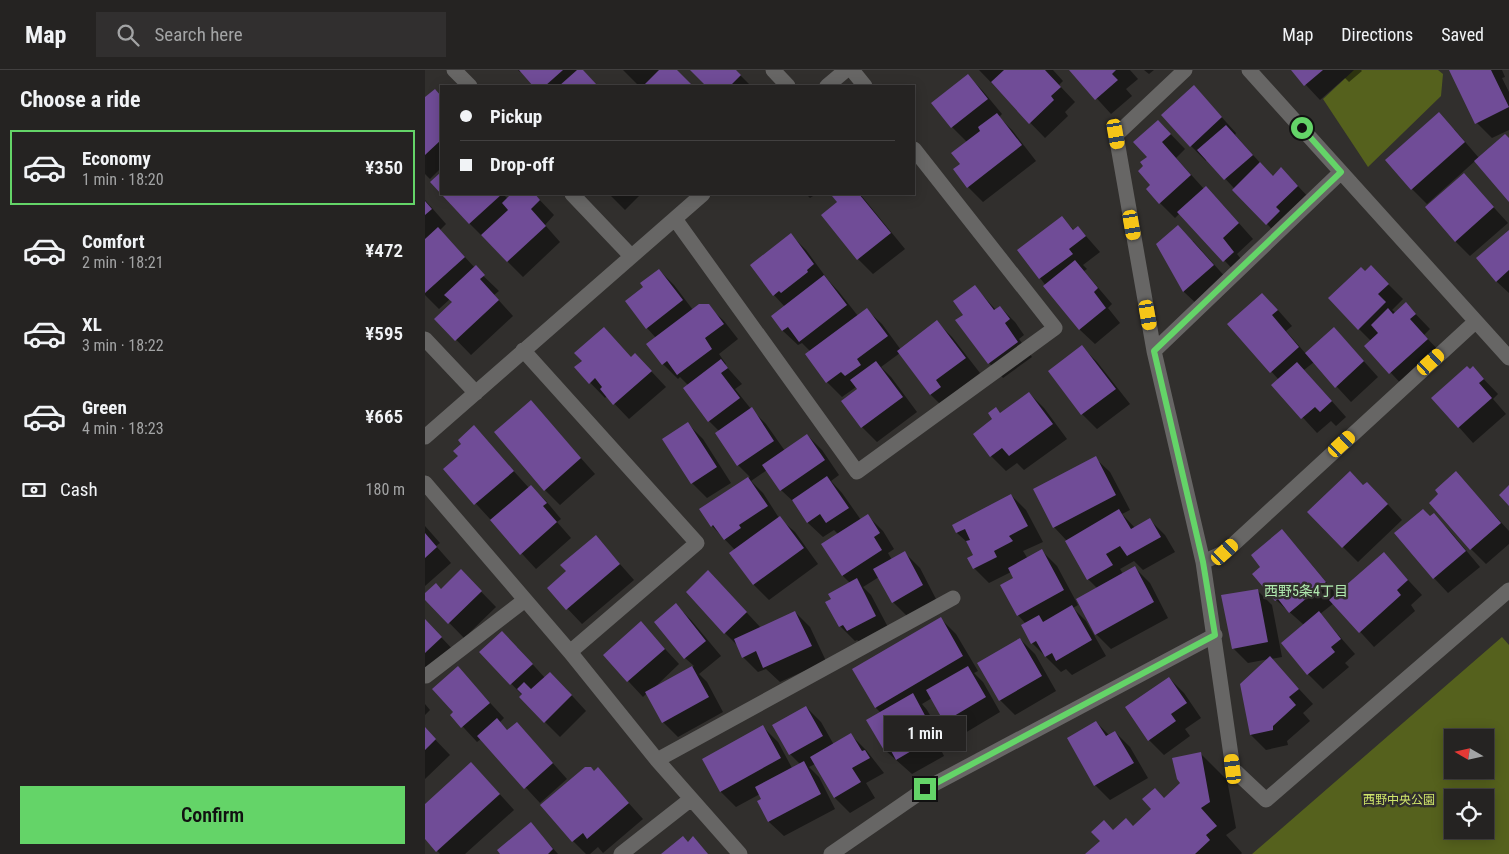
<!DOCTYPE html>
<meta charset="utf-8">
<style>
:root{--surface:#252322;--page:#312f2f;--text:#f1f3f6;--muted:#a3a4a5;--line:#424040;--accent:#64d468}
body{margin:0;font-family:"Roboto Condensed","Noto Sans JP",sans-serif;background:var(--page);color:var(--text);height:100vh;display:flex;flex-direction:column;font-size:19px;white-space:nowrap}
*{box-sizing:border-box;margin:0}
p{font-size:16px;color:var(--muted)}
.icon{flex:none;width:28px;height:28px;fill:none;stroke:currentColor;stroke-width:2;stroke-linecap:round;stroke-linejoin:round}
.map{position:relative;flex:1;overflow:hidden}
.sheet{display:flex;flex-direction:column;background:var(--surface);width:425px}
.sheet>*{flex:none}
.top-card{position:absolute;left:15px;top:15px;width:475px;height:110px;border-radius:0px;box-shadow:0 2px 12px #0003,0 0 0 1px var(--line);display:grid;align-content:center;height:110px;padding:0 20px;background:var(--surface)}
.needle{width:32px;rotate:279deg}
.fabs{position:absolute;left:1019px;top:659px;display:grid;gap:10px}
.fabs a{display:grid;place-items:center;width:50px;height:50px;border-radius:0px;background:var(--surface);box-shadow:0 2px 12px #0003,0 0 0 1px var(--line);font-size:25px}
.end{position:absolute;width:22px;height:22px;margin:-11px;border:6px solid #64d468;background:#111;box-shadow:0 0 0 2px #111}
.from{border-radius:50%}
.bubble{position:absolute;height:35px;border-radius:0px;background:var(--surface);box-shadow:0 2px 12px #0003,0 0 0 1px var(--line);font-size:16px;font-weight:600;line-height:35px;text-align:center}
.car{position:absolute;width:15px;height:30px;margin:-15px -8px;border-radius:6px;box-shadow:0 0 4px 1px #0007;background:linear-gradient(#f5c518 24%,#345 0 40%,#f5c518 0 76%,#345 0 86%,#f5c518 0)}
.top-card b{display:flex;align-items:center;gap:18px;height:48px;font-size:19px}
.top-card b+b{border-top:1px solid var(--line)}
.top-card i{width:12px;height:12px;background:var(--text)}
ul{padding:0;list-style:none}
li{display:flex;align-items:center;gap:15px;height:75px;margin:0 10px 8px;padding:0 10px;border:2px solid transparent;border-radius:0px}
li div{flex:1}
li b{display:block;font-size:19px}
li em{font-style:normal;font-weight:600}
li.active{border-color:var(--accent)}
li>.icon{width:45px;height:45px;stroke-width:1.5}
h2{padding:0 20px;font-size:22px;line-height:60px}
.pay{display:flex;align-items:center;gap:12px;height:55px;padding:0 20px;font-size:19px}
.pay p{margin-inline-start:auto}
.cta{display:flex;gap:10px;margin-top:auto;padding:10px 20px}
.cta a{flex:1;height:58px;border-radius:0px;background:var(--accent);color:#111;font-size:20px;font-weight:600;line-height:58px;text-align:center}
header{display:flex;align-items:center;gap:30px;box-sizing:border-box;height:70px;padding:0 25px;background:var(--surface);border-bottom:1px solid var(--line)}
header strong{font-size:24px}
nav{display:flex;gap:28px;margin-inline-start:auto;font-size:18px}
.search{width:350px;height:45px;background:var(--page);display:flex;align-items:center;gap:12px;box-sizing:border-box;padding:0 18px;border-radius:0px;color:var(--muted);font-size:19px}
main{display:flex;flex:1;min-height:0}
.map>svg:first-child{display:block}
.green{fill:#55611d;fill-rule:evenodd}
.shadow{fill:#0007}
.building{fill:#704c97}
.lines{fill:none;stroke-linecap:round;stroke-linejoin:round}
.minor{stroke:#676665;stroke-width:15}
.route{stroke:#64d468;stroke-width:6}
.labels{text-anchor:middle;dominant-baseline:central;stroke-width:5;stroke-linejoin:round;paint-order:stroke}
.park-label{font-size:12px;fill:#d0e66b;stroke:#312f2d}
.neighbourhood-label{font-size:14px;fill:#b0eaaf;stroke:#312f2d}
</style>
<header>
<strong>Map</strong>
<div class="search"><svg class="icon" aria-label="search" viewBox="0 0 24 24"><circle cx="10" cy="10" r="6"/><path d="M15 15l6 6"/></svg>Search here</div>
<nav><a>Map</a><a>Directions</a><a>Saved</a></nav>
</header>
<main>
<section class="sheet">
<h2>Choose a ride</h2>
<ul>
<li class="active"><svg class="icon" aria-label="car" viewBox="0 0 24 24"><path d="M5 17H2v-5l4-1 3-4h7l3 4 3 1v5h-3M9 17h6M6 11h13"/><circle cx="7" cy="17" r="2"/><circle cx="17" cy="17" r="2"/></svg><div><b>Economy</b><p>1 min · 18:20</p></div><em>¥350</em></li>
<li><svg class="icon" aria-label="car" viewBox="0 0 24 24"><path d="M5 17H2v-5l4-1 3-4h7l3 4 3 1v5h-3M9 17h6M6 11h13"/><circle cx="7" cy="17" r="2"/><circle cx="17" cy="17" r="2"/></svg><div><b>Comfort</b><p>2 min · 18:21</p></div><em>¥472</em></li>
<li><svg class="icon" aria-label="car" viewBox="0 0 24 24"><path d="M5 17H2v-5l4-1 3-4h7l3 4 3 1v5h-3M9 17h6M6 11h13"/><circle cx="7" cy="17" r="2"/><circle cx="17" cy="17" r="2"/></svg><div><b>XL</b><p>3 min · 18:22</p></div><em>¥595</em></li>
<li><svg class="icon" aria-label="car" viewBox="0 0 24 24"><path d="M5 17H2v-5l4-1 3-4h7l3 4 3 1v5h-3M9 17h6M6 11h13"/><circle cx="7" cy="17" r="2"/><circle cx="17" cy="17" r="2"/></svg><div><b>Green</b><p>4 min · 18:23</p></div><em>¥665</em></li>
</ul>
<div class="pay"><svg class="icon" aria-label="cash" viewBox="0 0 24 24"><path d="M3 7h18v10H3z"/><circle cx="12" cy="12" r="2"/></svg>Cash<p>180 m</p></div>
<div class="cta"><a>Confirm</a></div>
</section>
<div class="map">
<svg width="1084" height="784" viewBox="0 0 1084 784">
<rect width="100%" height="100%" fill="#312f2d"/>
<path class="green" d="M929 0H1013L1018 4 1016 26 943 97 898 29Z
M1077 567 1084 575V784H827ZM1028 668H1060V700H1028ZM1028 728H1060V760H1028Z"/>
<path class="shadow" d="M93 0H157L173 16H109L96 1 95 2Z
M198 0H250L266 16H214Z
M266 0H310L326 16H283Z
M554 0H628L638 11 634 15 650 32 640 42 643 46 620 68Z
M646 0H705L713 9 701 19 707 26 686 44Z
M719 0H729L724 4Z
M867 0H936L937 1 924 12 920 8 895 30Z
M1025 0H1077L1080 7 1077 8 1084 22V60L1067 68 1052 53Z
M542 5 557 20 577 44 574 47 587 60 611 91 558 132 543 117 536 94 542 72 527 57Z
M10 20 16 27V98L5 109 0 104V29Z
M783 32 811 63 810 65 848 107 871 114 887 131 856 169 782 89 781 91 766 76Z
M733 51 760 79 751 88 779 119 796 133 828 169 812 184 823 198 814 206 755 143 750 148 735 133 720 96Z
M1029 59 1054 88 1084 69V130L1050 91 1002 134 987 119Z
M1039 105 1083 153 1045 186 1030 171Z
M18 124H78L83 129 88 124H109L129 145 120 155 135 172 98 207 44 153Z
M184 124H216L200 140Z
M381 124H391L385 128Z
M412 124H435L480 179 448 204 433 189 398 145 414 132 409 126Z
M0 130 21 154 15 160 50 198 74 221 69 225 88 246 46 285 11 249 28 232 25 229 14 239 0 225Z
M637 148 649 160 653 157 675 182 658 195 662 199 659 201 687 234 683 238 695 253 670 274 655 260 615 208Z
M1084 162V223L1071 211Z
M366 165 381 180 403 210 414 222 433 246 442 240 457 254 476 280 512 252 527 267 555 303 525 326 521 340 506 325 475 283 456 297 466 307 492 342 452 372 437 357 433 320 431 317 417 327 402 312 386 282 377 273 373 275 358 261 347 246 360 237 349 225Z
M768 171 803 210 774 236 759 222 733 175Z
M234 200 249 215 268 240 283 236 299 251 313 269 294 284 301 294 300 295 317 314 310 319 326 339 341 354 360 381 382 365 397 380 414 405 406 411 417 423 436 450 443 446 458 461 469 479 463 483 467 490 480 483 495 498 512 531 483 547 468 532 454 507 438 517 446 525 465 561 438 575 432 570 430 571 415 556 407 529 425 513 418 506 398 475 414 465 409 460 398 467 383 453 372 435 356 420 342 400 326 411 338 423 354 448 370 462 393 494 344 530 329 515 305 483 310 480 287 456 276 439 325 407 313 395 294 361 284 351 264 316 255 307 253 309 238 294 231 268 222 258 220 217Z
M940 203 961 212 978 229 967 240 971 243 981 234 1005 259 999 265 1017 284 980 318 941 276 946 271 934 259Z
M550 217 571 240 575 237 590 252 599 265 594 269 607 287 578 308 564 293 539 245Z
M852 239 867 256 861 261 881 284 909 258 953 307 926 332 889 292 879 300 921 347 911 356 906 351 892 363 848 315 854 310 803 254Z
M657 277 672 292 705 334 672 359 657 344 625 302Z
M207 288 225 300 241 317 204 349 182 326 180 328 151 298Z
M1048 298 1073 324 1068 329 1081 344 1048 373 1008 328Z
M604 323 619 338 642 369 599 400 592 393 581 401 566 386 576 344Z
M106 332 170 404 135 435 120 420Z
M263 354 278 369 306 413 282 428 267 413Z
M49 357 104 418 106 417 121 431 136 449 132 452 146 468 111 499 19 399 34 386 38 374Z
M670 388 685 402 705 440 697 444 710 458 725 450 740 465 750 482 718 500 709 491 695 499 698 504 710 498 725 513 743 548 686 579 671 564 653 529 672 518 663 509 642 471 629 457 610 419Z
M925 402 939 416 957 428 977 450 933 492 918 477Z
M1031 403 1084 461V474L1061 494 1046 479Z
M586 425 601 440 618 472 598 481 603 489 617 481 632 496 653 535 648 538 661 551 681 586 647 605 641 599 636 602 607 573 601 554 593 545 590 508 586 502 564 513 549 498 550 486 544 474 532 463Z
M1009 445 1024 460 1055 497 1023 523 1009 508 1005 448Z
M0 456 15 473 11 476 26 493 0 516Z
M857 461 871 476 912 525 959 484 997 525 986 535 990 541 949 577 909 533 895 544 930 584 920 593 924 597 898 619 883 604 879 555 851 530 837 497Z
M171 467 209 510 157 554 123 518 142 501Z
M36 501 71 537 39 568 0 528V525L16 520Z
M298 517 336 558 370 542 385 557 401 591 355 612 341 599 333 602 318 587 313 576 300 563Z
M832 520 847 535 857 587 846 589 888 634 878 643 885 651 862 671 863 675 841 680 826 665 844 589 823 593 808 578Z
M251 535 266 550 296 586 274 604 282 612 298 642 253 667 238 652 222 623 218 627 179 585 216 553 254 594 229 618 269 596 260 588Z
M516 549 531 564 553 601 549 603 558 612 575 642 535 666 520 651 507 628 497 634 502 640 517 666 511 670 519 686 487 704 461 681 443 650 456 643 451 638Z
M0 550 31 583 0 608Z
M595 569 610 584 631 621 590 645 575 630Z
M92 577 120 608 140 618 161 641 135 667 95 627 97 625 56 582Z
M33 598 79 648 74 653 83 661 92 653 142 709 115 733 56 669 52 672 27 645 30 643Z
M744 608 759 623 776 648 760 659 765 666 739 685 724 670Z
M0 634 5 640 0 645Z
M381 637 396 652 409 675 426 665 441 680 459 703 441 713 450 728 425 743 410 728 390 694 384 697 394 707 410 739 359 766 344 752 334 731 338 729 335 724 311 737 296 722 278 690 338 657 353 672 367 698 375 694 365 684Z
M671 652 684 665 690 662 705 677 723 708 685 730 670 715 643 669Z
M0 659 25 685 0 709Z
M776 684 802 710 811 758 801 765 817 783 816 784H662L688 761 708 757 757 713Z
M173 699 218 749 178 783 173 777 165 784H161L148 771 169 702Z
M61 709 89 740 40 784H15L0 767V736Z
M106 754 133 784H77Z"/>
<path class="building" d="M94 0H138L120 16H108Z
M152 0H158L173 16H134Z
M234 0H252L268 16H218Z
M265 0H311L316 5 305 16H281Z
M579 0H620L636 17 626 26 629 30 604 54 566 12Z
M644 0H691L687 4 693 10 670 30Z
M866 0H898L879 16Z
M1024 0H1066L1084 37 1050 54Z
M543 4 563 29 526 58 506 33Z
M769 15 797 47 765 77 736 45Z
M10 19 16 26V70L0 85V27Z
M1014 42 1040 72 986 120 960 90Z
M572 43 597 75 542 118 528 99 535 94 526 83 555 61 553 57Z
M733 50 746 64 737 72 766 105 734 134 721 119 725 115 713 101 718 96 715 92 722 87 708 72Z
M801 55 828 85 799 110 772 80Z
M1080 64 1084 68V132L1049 91Z
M835 92 848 106 856 97 873 116 851 137 855 141 841 155 807 120Z
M16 102V124H77L44 154 5 112Z
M1039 103 1069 137 1030 172 1000 137Z
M781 116 814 153 798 168 809 182 798 192 752 142Z
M86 124H110L115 130 106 139 121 156 82 192 56 165 83 140 77 133Z
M410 124H434L466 163 432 190 396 145 412 132 407 126Z
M0 131 7 139 0 145Z
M637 146 648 160 653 156 661 166 644 179 648 184 614 209 592 180Z
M753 155 789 195 758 222 731 174Z
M13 157 40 187 0 223V169Z
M1084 160V200L1071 212 1051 188Z
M366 163 389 194 382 200 383 202 356 223 354 221 348 226 325 195Z
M650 190 673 218 669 222 681 238 654 260 618 216Z
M51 195 60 205 55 209 74 230 30 271 9 249 27 232 19 225Z
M946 195 964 214 953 224 961 232 933 260 903 228 936 197 940 201Z
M234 199 258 230 221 259 200 231 218 217 215 213Z
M399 205 422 235 374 272 363 257 357 261 346 246Z
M550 215 569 240 575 236 585 249 580 253 593 272 563 294 530 250 538 245 528 231Z
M837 223 853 240 847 245 874 277 845 303 802 254Z
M981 232 991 244 985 249 1003 269 964 304 939 276 953 263 946 255 963 238 968 244Z
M274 234H284L299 254 280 268 287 279 252 305 242 291 237 295 221 274Z
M442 238 463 266 432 289 436 295 420 306 416 302 401 313 380 284Z
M512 250 541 288 511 310 516 317 505 325 472 281Z
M179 257 206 287 210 283 227 301 188 335 175 319 177 317 170 308 164 314 149 297 157 291 149 283Z
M909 257 939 291 910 318 880 283Z
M657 275 691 319 656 345 623 301Z
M296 289 303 298 296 303 315 328 283 352 258 318Z
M451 291 478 327 436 358 416 331 432 319 425 310Z
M872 292 907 331 895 342 890 337 876 349 846 315Z
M1042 296 1045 299 1048 296 1059 309 1054 313 1067 328 1033 358 1006 328Z
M604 322 628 354 584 386 577 378 565 387 548 364 567 349 563 343 571 337 575 343Z
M106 330 156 388 119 421 69 362Z
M327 337 349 371 312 396 290 363Z
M263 352 292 397 266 414 237 369Z
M49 355 89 401 49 435 18 399 33 386 28 381 36 374 33 370Z
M382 364 400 390 355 421 337 395Z
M671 386 691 425 628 458 608 419Z
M925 401 938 415 942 412 963 434 917 478 882 442Z
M1031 401 1076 453 1045 480 1004 433 1013 424 1010 420Z
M402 406 424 438 401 453 395 444 382 453 367 430Z
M323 407 343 436 314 455 316 458 299 470 288 455 286 457 274 439Z
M106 415 122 433 118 436 132 452 95 485 65 450Z
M1084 415V436L1074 425Z
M586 424 603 456 584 466 588 471 569 481 572 487 548 499 542 488 548 485 541 471 545 470 540 459 531 463 527 455Z
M694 439 706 459 725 448 736 467 702 486 695 476 681 484 688 495 662 510 640 471Z
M998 439 1005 446 1009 443 1041 481 1008 509 969 463Z
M443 444 455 463 449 467 457 480 417 506 396 474Z
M355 446 379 478 328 515 304 483Z
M857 459 901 512 864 543 853 529 850 531 827 504 835 497 826 485Z
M0 463 12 477 0 488Z
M171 465 195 494 141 540 122 518 141 501 135 495Z
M617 479 639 520 592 546 575 515 588 508 583 498Z
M480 481 498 515 467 533 448 499Z
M959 482 983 510 972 520 976 525 934 563 904 530Z
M710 496 729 532 670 565 651 529Z
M36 499 57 521 23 554 0 530V523L11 513 16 519Z
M283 500 322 542 299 564 261 522Z
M432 508 451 546 422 561 418 555 414 557 400 532 406 529 403 524Z
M833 519 843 572 807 579 796 525Z
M251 533 281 571 259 589 229 552Z
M647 535 667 570 631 591 627 583 620 587 611 571 606 574 596 555 614 545 618 552Z
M370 541 387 576 338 598 331 581 317 588 309 569Z
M894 541 916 569 906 577 910 582 882 605 856 573Z
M516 547 538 586 450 638 427 599Z
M0 549 17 567 0 583Z
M216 551 240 579 202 612 178 585Z
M77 561 108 594 85 615 54 582Z
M595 568 617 606 574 631 552 593Z
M845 586 874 619 864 627 871 635 848 656V660L825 665 815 614Z
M33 596 65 633 36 658 25 645 28 642 7 619Z
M267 596 284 627 237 653 220 622Z
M543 596 561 627 519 652 501 620Z
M125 602 147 625 119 653 94 627 97 624 92 619 99 612 106 619Z
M744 607 762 633 746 644 751 651 723 671 700 637Z
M488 623 503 651 497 655 505 670 471 690 465 679 460 682 441 650Z
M381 636 398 666 364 685 347 655Z
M72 648 82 660 92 652 128 693 99 719 52 666Z
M671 651 681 666 690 661 709 693 669 716 642 668Z
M338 655 356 688 295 722 277 689Z
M0 657 11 669 0 680Z
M426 663 437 681 440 680 445 688 427 698 436 712 409 728 385 687Z
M776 682 785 732 776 738 792 756 781 765 785 770 770 784H660L675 771 666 762 679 750 688 760 701 748 708 756 726 739 717 729 730 718 739 728 755 713 752 709 747 688Z
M379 691 396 724 343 752 332 731 336 729 330 717Z
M46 692 75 724 11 782 0 769V734Z
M160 697H166L169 701 173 697 204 733 162 769 158 763 147 772 115 735Z
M106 752 128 779 123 784H75L72 780Z
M258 766 263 772 268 766 283 784H236Z"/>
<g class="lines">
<path class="minor" d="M29 0 45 16
M348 0 363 16
M427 0 440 16
M760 0 691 65 729 281 778 492 808 699 841 730 1084 520
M824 0 1084 288
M402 16 421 0
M147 124 206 186
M250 149 432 402 630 258 489 79
M0 269 51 323
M98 280 272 473 145 582
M729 281 916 102
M0 367 278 124
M0 413 145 582 232 690 315 784
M778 492 800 482 1050 252
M1 606 100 530
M232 690 528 528
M196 784 266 729
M406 784 500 719 790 565"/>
</g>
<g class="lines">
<path class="route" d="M500 719 790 565 778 492 729 281 916 102 877 58"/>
</g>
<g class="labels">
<g class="park-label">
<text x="974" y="730">西野中央公園</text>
</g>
<g class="neighbourhood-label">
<text x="881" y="521">西野5条4丁目</text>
</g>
</g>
</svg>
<div class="fabs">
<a><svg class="needle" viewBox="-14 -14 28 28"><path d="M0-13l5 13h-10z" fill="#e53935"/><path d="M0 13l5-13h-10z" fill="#a3a4a5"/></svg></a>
<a><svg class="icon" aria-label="locate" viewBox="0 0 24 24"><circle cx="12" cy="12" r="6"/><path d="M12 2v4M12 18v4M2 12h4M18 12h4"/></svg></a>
</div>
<i class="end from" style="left:877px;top:58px"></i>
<i class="end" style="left:500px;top:719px"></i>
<div class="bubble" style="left:459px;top:646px;width:82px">1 min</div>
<i class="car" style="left:691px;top:64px;rotate:170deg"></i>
<i class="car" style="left:707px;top:155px;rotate:170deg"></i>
<i class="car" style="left:723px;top:245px;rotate:170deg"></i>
<i class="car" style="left:1006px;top:292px;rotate:48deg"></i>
<i class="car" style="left:917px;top:374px;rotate:47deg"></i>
<i class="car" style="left:800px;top:482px;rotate:47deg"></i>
<i class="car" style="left:808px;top:699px;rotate:353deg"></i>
<div class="top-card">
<b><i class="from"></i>Pickup</b>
<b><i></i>Drop-off</b>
</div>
</div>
</main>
